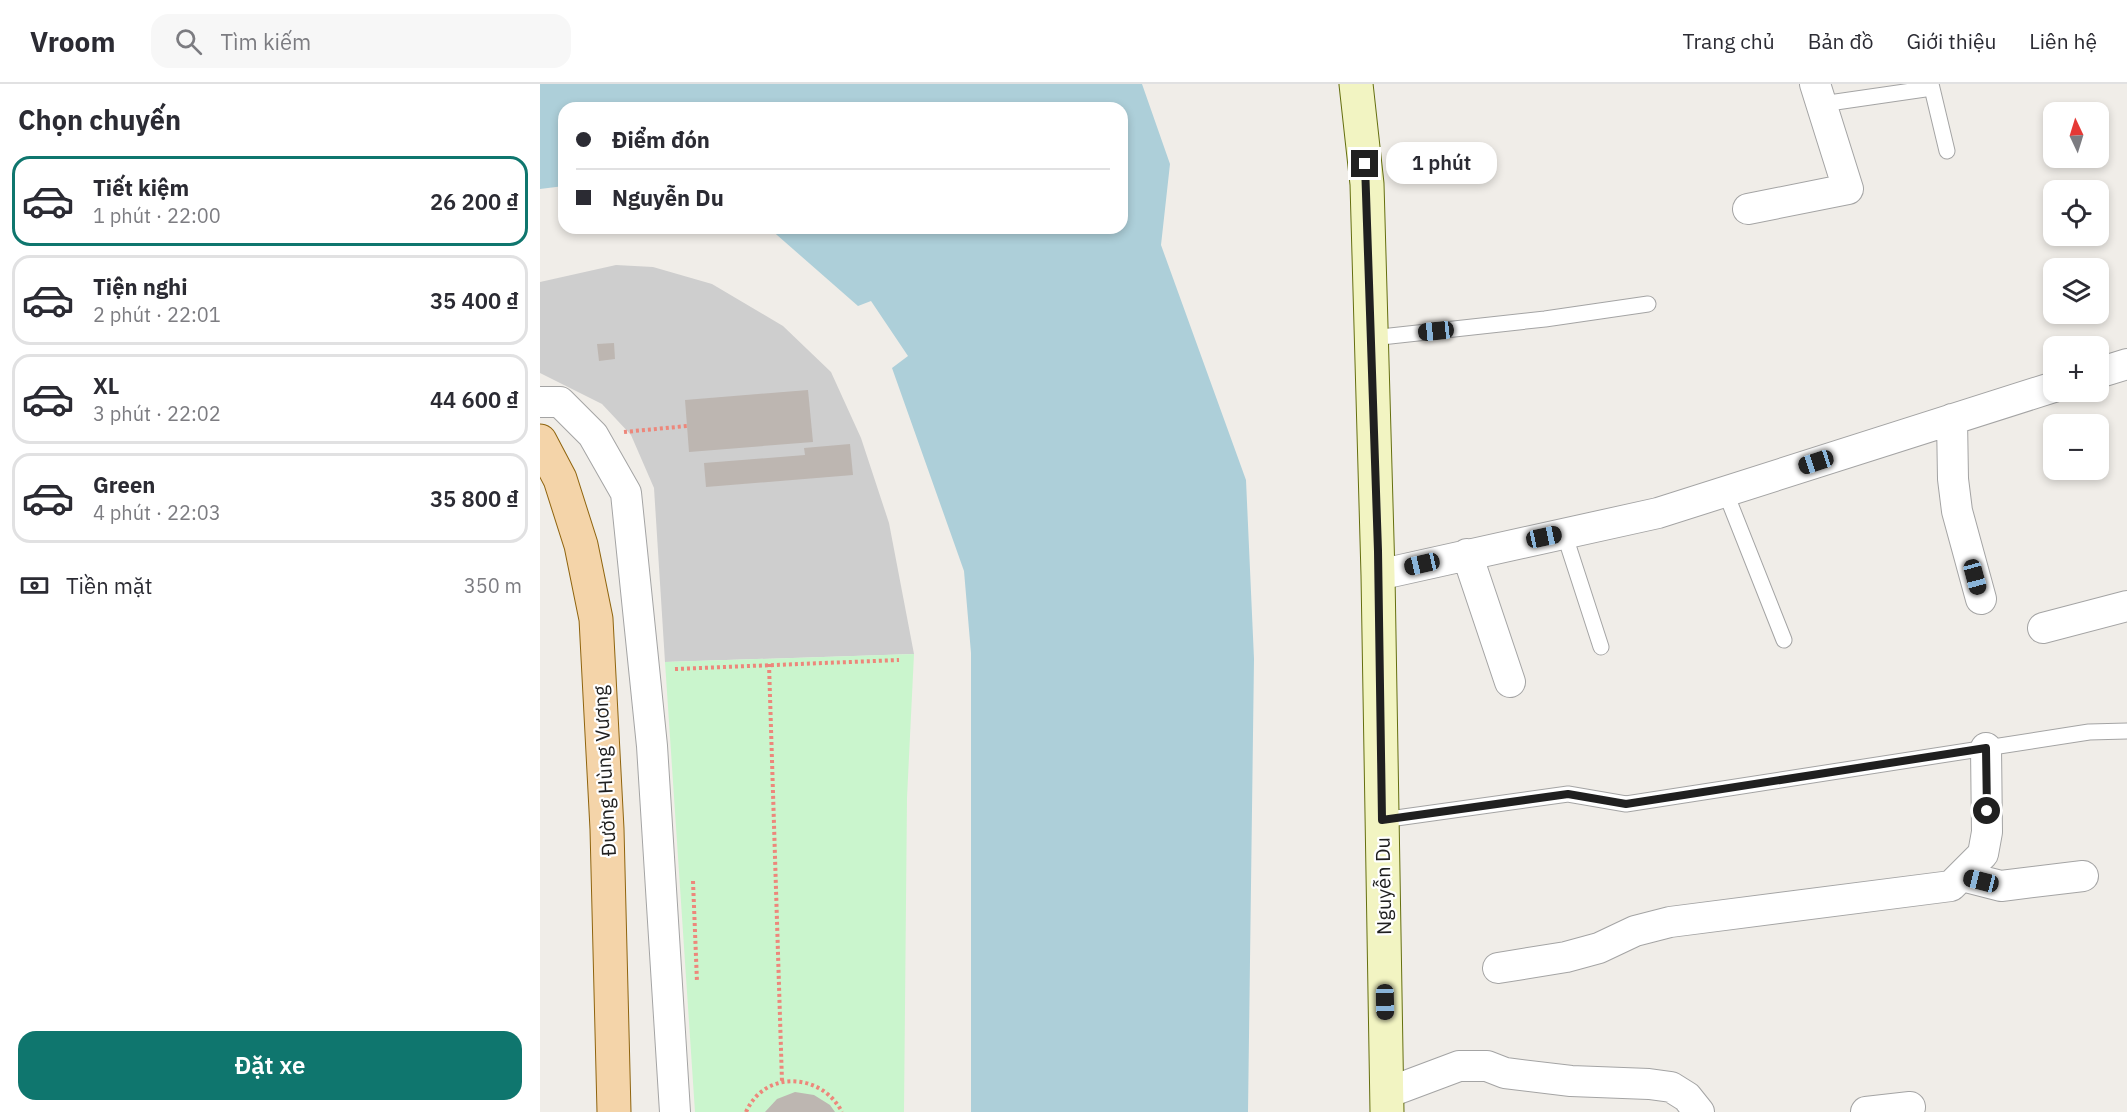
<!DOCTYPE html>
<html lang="vi">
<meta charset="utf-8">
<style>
:root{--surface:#fff;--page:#f7f7f7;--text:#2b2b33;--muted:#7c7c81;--line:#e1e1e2;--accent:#0f766e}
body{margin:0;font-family:"IBM Plex Sans",sans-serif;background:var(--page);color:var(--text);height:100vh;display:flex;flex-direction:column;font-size:22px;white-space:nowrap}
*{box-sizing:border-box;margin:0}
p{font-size:20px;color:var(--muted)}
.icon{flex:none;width:33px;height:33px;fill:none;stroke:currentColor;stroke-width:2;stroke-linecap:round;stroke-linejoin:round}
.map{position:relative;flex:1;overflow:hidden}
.side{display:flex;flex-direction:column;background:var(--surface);width:540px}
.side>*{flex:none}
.hud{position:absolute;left:18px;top:18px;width:570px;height:132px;border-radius:18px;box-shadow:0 3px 9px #0003;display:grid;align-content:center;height:132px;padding:0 18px;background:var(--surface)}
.needle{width:39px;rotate:356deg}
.buttons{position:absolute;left:1503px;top:18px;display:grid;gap:12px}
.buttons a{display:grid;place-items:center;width:66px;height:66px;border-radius:12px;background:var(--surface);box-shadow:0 3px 9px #0003;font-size:30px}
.end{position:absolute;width:27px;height:27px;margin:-14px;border:8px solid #202020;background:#fff;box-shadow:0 0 0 3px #fff}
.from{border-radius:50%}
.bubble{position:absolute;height:42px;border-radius:18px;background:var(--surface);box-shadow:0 3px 9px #0003;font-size:20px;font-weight:600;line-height:42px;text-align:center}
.car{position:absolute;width:18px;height:36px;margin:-18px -9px;border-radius:8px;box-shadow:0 0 4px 2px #0007;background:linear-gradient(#222 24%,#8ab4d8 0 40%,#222 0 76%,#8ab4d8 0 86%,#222 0)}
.hud b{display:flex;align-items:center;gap:21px;height:57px;font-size:22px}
.hud b+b{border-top:2px solid var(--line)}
.hud i{width:15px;height:15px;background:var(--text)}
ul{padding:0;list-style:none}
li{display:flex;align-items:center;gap:18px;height:90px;margin:0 12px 9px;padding:0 6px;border:3px solid var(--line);border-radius:18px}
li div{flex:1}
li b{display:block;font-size:22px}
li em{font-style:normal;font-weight:600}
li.active{border-color:var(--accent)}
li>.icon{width:54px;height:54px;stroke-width:1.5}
h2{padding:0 18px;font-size:27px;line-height:72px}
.pay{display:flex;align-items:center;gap:15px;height:66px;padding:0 18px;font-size:22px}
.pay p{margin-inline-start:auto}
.action{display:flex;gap:12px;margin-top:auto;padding:12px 18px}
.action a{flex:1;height:69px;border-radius:18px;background:var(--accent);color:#fff;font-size:24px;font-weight:600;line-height:69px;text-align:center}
header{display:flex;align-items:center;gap:36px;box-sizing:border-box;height:84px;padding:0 30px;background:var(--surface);border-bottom:2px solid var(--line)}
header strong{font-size:28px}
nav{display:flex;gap:33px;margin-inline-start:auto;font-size:21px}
.search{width:420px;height:54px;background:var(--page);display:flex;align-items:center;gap:15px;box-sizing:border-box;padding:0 21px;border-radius:18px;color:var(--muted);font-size:22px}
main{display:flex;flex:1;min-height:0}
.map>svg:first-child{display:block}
.religious{fill:#cecece}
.park{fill:#caf5cd}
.water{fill:#adcfd9}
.building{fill:#bdb6b1}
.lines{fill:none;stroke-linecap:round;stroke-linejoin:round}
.lane-casing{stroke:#a4a4a4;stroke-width:17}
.street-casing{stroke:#a4a4a4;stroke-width:32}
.secondary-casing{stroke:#656f0f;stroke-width:35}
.primary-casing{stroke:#8f640e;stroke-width:35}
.path{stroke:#ed877b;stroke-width:4;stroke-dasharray:3 3;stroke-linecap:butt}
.lane{stroke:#fff;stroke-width:15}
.street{stroke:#fff;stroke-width:30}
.secondary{stroke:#f2f4c2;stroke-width:33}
.primary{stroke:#f4d4a9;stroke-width:33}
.route{stroke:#202020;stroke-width:8}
.labels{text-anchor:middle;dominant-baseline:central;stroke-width:4.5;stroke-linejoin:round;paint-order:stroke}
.street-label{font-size:20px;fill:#202020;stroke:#fff}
</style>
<header>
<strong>Vroom</strong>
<div class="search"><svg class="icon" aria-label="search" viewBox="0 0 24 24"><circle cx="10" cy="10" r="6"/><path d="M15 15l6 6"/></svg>Tìm kiếm</div>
<nav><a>Trang chủ</a><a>Bản đồ</a><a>Giới thiệu</a><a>Liên hệ</a></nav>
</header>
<main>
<section class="side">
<h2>Chọn chuyến</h2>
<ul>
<li class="active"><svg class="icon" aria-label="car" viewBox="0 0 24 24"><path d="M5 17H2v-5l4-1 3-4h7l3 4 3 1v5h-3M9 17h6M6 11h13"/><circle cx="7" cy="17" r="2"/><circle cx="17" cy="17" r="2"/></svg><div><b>Tiết kiệm</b><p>1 phút · 22:00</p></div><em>26 200 ₫</em></li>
<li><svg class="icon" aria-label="car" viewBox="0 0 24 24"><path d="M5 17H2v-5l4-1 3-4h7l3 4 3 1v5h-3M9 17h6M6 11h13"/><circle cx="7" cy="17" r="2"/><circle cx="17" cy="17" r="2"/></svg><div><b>Tiện nghi</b><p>2 phút · 22:01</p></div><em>35 400 ₫</em></li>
<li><svg class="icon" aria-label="car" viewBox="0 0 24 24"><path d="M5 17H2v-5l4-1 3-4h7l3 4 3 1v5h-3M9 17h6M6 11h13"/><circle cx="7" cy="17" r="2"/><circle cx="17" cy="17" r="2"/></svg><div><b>XL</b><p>3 phút · 22:02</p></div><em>44 600 ₫</em></li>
<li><svg class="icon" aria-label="car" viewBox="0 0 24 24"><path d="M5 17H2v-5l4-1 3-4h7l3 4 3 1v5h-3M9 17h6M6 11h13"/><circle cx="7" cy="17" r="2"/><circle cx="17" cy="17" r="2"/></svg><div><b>Green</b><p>4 phút · 22:03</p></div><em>35 800 ₫</em></li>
</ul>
<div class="pay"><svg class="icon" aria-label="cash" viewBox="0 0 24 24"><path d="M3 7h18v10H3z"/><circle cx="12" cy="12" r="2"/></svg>Tiền mặt<p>350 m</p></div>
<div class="action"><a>Đặt xe</a></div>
</section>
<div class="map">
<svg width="1587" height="1028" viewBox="0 0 1587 1028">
<rect width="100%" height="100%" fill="#f0ede8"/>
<path class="religious" d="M76 181 113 183 172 200 243 242 291 288 321 354 349 439 374 570 125 578 114 404 91 351 62 320 0 289V198Z"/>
<path class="park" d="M374 570 367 714 364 1028H155L125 578Z"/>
<path class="water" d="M0 0H602L630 80 621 161 706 396 714 575 708 1028H431V569L424 487 352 284 368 272 331 217 318 222 229 144H582V24H24V102L0 105Z"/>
<path class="building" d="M74 259 75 275 59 277 57 260Z
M268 306 273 358 149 368 145 316Z
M310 360 313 391 166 403 164 379 265 371 264 364Z
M255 1008 274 1011 290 1021 295 1028H225L237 1015Z"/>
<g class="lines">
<g class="lane-casing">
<path id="lane" d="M1391 0 1407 67
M1282 20 1392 4
M832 254 1005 235 1108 220
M1185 407 1244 556
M1024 449 1061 563
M842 736 1028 710 1086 720 1549 648 1587 647"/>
</g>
<g class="street-casing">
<path id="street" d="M1208 125 1308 105 1275 0
M1558 289 1587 280
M0 318H20L53 351 86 409 112 662 135 1028
M1412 335 1413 395 1417 427 1441 515
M927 470 970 598
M838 491 1118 429 1514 303
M1503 544 1587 522
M1422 792 1461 802 1543 792
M958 884 1026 873 1059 864 1095 847 1130 838 1411 802 1443 770 1447 748 1446 664
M847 1009 919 982H947L965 989 1031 997 1109 1000 1131 1003 1147 1013 1159 1028
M1326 1028 1370 1023"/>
</g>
<g class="secondary-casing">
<path id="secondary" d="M816 0 827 100 838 491 847 1028"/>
</g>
<g class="primary-casing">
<path id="primary" d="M0 357 20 395 41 461 56 535 67 745 74 1028"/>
</g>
<path class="path" d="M84 348 147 342
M229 580 242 998
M135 585 359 576
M153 797 157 898
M206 1028C225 985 282 989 302 1028"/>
<use href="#lane" class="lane"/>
<use href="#street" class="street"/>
<use href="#secondary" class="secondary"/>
<use href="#primary" class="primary"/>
</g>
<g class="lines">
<path class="route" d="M825 80 838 467 842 736 1028 710 1086 720 1446 664 1447 727"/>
</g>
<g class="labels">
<g class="street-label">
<text transform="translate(64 687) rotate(-93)">Đường Hùng Vương</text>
<text transform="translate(843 802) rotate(-91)">Nguyễn Du</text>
</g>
</g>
</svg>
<div class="buttons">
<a><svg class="needle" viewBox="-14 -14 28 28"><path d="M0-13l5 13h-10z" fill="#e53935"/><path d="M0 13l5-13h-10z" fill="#7c7c81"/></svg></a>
<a><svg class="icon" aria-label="locate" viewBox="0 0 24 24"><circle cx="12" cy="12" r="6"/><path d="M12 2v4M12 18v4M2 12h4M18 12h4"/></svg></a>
<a><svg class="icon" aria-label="layers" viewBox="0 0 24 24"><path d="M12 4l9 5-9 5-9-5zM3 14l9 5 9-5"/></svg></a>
<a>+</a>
<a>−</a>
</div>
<i class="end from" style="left:1447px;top:727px"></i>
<i class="end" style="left:825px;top:80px"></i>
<div class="bubble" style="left:846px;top:58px;width:111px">1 phút</div>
<i class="car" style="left:896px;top:247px;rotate:264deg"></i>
<i class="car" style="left:1276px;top:378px;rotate:252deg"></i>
<i class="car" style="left:1004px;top:453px;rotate:78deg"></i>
<i class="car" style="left:882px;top:480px;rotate:257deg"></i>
<i class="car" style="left:1435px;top:493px;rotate:165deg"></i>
<i class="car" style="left:1441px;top:797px;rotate:284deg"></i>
<i class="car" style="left:845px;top:918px;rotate:179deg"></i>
<div class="hud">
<b><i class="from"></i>Điểm đón</b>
<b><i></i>Nguyễn Du</b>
</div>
</div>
</main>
